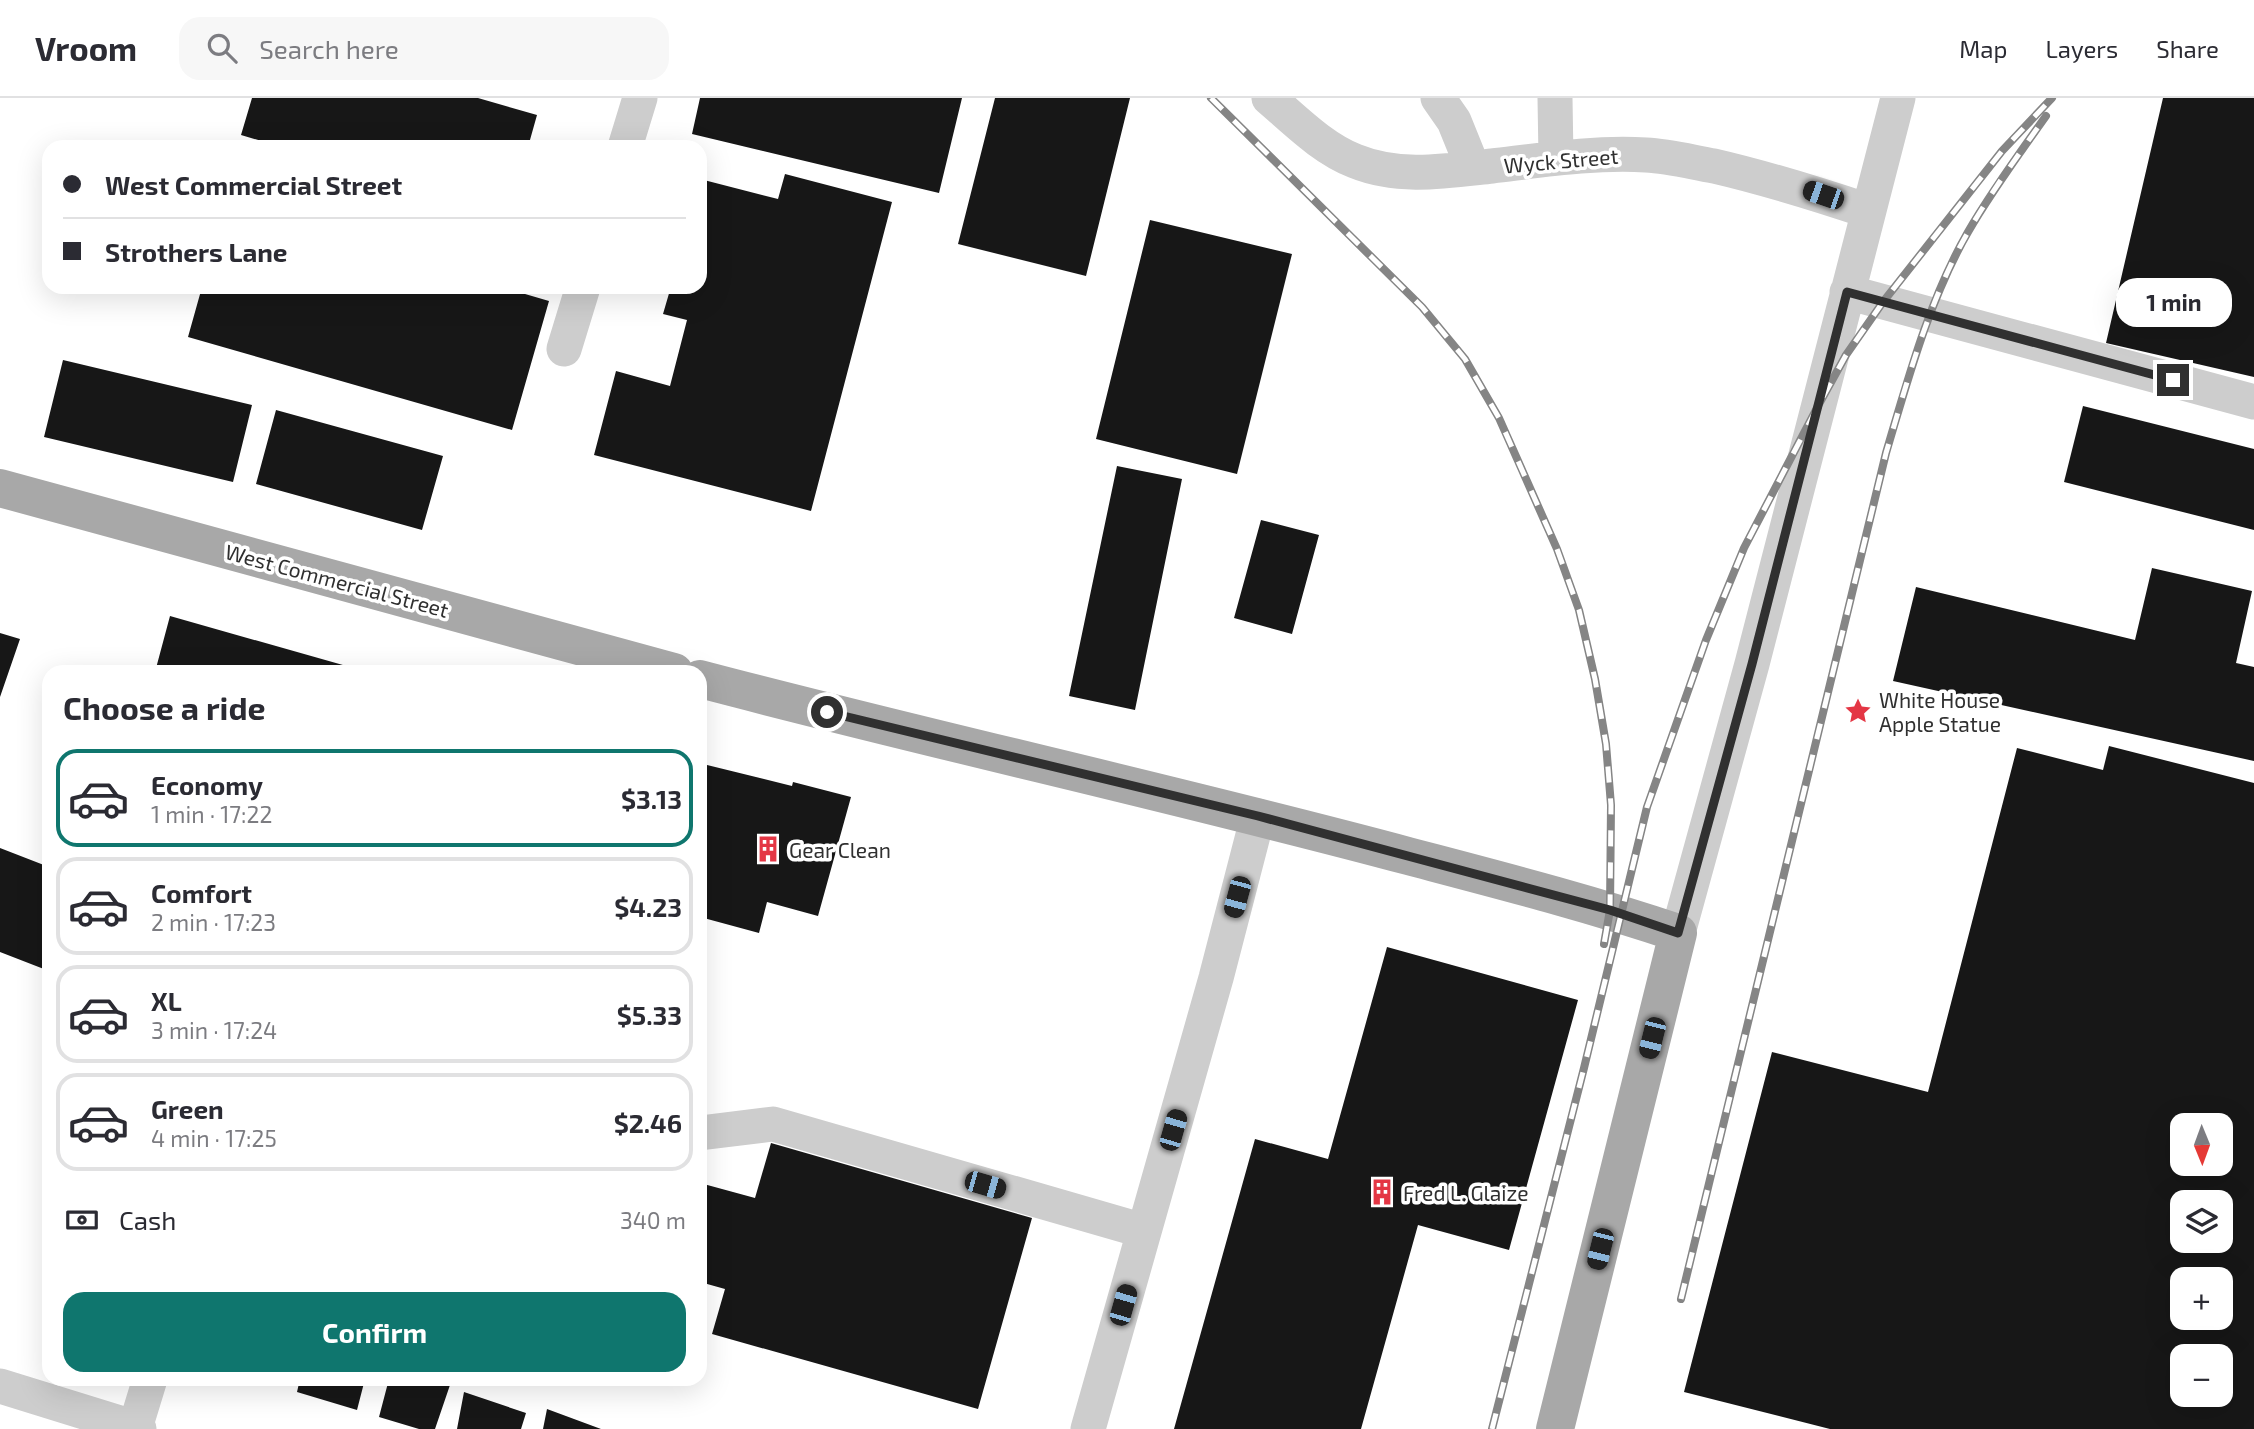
<!DOCTYPE html>
<meta charset="utf-8">
<style>
:root{--surface:#fff;--page:#f7f7f7;--text:#2b2b33;--muted:#7c7c81;--line:#e1e1e2;--accent:#0f766e}
body{margin:0;font-family:"Exo 2",sans-serif;background:var(--page);color:var(--text);height:100vh;display:flex;flex-direction:column;font-size:26px;white-space:nowrap}
*{box-sizing:border-box;margin:0}
p{font-size:23px;color:var(--muted)}
.icon{flex:none;width:38px;height:38px;fill:none;stroke:currentColor;stroke-width:2;stroke-linecap:round;stroke-linejoin:round}
.map{position:relative;flex:1;overflow:hidden}
.sheet{position:absolute;left:42px;top:567px;width:665px;height:721px;display:flex;flex-direction:column;background:var(--surface);border-radius:21px;box-shadow:0 7px 28px #0002}
.sheet>*{flex:none}
.banner{position:absolute;left:42px;top:42px;width:665px;height:154px;border-radius:21px;box-shadow:0 7px 28px #0002;display:grid;align-content:center;height:154px;padding:0 21px;background:var(--surface)}
.needle{width:46px;rotate:179deg}
.fabs{position:absolute;left:2170px;top:1015px;display:grid;gap:14px}
.fabs a{display:grid;place-items:center;width:63px;height:63px;border-radius:14px;background:var(--surface);box-shadow:0 7px 28px #0002;font-size:35px}
.end{position:absolute;width:32px;height:32px;margin:-16px;border:9px solid #303030;background:#fff;box-shadow:0 0 0 4px #fff}
.from{border-radius:50%}
.bubble{position:absolute;height:49px;border-radius:21px;background:var(--surface);box-shadow:0 7px 28px #0002;font-size:23px;font-weight:700;line-height:49px;text-align:center}
.car{position:absolute;width:21px;height:42px;margin:-21px -10px;border-radius:9px;box-shadow:0 0 5px 2px #0007;background:linear-gradient(#222 24%,#8ab4d8 0 40%,#222 0 76%,#8ab4d8 0 86%,#222 0)}
.banner b{display:flex;align-items:center;gap:24px;height:66px;font-size:26px}
.banner b+b{border-top:2px solid var(--line)}
.banner i{width:18px;height:18px;background:var(--text)}
ul{padding:0;list-style:none}
li{display:flex;align-items:center;gap:21px;height:98px;margin:0 14px 10px;padding:0 7px;border:4px solid var(--line);border-radius:21px}
li div{flex:1}
li b{display:block;font-size:26px}
li em{font-style:normal;font-weight:700}
li.active{border-color:var(--accent)}
li>.icon{width:63px;height:63px;stroke-width:1.5}
h2{padding:0 21px;font-size:32px;line-height:84px}
.pay{display:flex;align-items:center;gap:18px;height:77px;padding:0 21px;font-size:26px}
.pay p{margin-inline-start:auto}
.primary-button{display:flex;gap:14px;margin-top:auto;padding:14px 21px}
.primary-button a{flex:1;height:80px;border-radius:21px;background:var(--accent);color:#fff;font-size:28px;font-weight:700;line-height:80px;text-align:center}
header{display:flex;align-items:center;gap:42px;box-sizing:border-box;height:98px;padding:0 35px;background:var(--surface);border-bottom:2px solid var(--line)}
header strong{font-size:33px}
nav{display:flex;gap:38px;margin-inline-start:auto;font-size:24px}
.search{width:490px;height:63px;background:var(--page);display:flex;align-items:center;gap:18px;box-sizing:border-box;padding:0 24px;border-radius:21px;color:var(--muted);font-size:26px}
.map>svg:first-child{display:block}
.building{fill:#171717;fill-rule:evenodd}
.lines{fill:none;stroke-linecap:round;stroke-linejoin:round}
.minor{stroke:#cdcdcd;stroke-width:35}
.major{stroke:#a8a8a8;stroke-width:38}
.rail-casing{stroke:#858585;stroke-width:8}
.rail{stroke:#fff;stroke-width:5;stroke-dasharray:16;stroke-linecap:butt}
.route{stroke:#303030;stroke-width:9}
.labels{text-anchor:middle;dominant-baseline:central;stroke-width:7;stroke-linejoin:round;paint-order:stroke}
.street-label{font-size:21px;fill:#303030;stroke:#fff}
.poi-label{font-size:21px;fill:#303030;stroke:#fff;text-anchor:start}
</style>
<header>
<strong>Vroom</strong>
<div class="search"><svg class="icon" aria-label="search" viewBox="0 0 24 24"><circle cx="10" cy="10" r="6"/><path d="M15 15l6 6"/></svg>Search here</div>
<nav><a>Map</a><a>Layers</a><a>Share</a></nav>
</header>
<div class="map">
<svg width="2254" height="1331" viewBox="0 0 2254 1331">
<rect width="100%" height="100%" fill="#fff"/>
<path class="building" d="M252 0H478L537 17 528 49H282L241 37Z
M700 0H962L939 95 692 36Z
M995 0H1130L1086 178 958 146Z
M2163 0H2254V279L2106 245Z
M785 76 892 104 811 413 594 357 616 273 670 288 687 222 663 216 670 192 661 189H700V81L778 101Z
M1150 122 1292 156 1237 376 1096 341Z
M202 189H501L549 203 512 332 188 239Z
M63 262 252 307 233 384 44 339Z
M2083 308 2254 351V432L2064 384Z
M276 312 443 358 422 432 256 386Z
M1117 368 1182 381 1135 612 1069 598Z
M1261 422 1319 437 1292 536 1234 520Z
M2152 470 2252 493 2236 565 2254 569V663L1893 583 1916 489 2135 542Z
M170 518 364 573V574H155Z
M0 535 20 541 0 599Z
M2109 648 2254 685V1331H1830L1684 1294 1772 954 1928 994 2017 650 2103 672ZM2182 1027H2221V1066H2182ZM2182 1104H2221V1143H2182ZM2182 1181H2221V1220H2182ZM2182 1258H2221V1297H2182Z
M703 666 792 688 793 684 851 699 818 818 767 804 759 835 700 819V675Z
M0 750 49 769V873L0 854Z
M1387 849 1578 902 1509 1152 1418 1127 1361 1331H1174L1255 1041 1328 1061Z
M771 1045 1032 1120 978 1311 712 1236 725 1191 700 1184V1085L755 1100Z
M300 1281H365L357 1312 297 1294Z
M389 1281H431L450 1287 435 1331H419L379 1319Z
M464 1294 526 1315 521 1331H457Z
M547 1311 601 1331H543Z"/>
<g class="lines">
<path class="minor" d="M1269 0C1296 23 1322 50 1355 63 1399 81 1446 73 1492 68 1543 62 1594 54 1646 57 1669 58 1691 64 1714 68 1766 80 1817 96 1868 113
M1438 0 1454 23 1473 70
M1555 0 1556 60
M625 49 640 0
M1847 194 2254 304
M564 251 583 189
M1678 835 1752 566 1898 0
M700 1035 773 1026 1144 1133
M0 1288 139 1331
M135 1330 150 1281
M1088 1331 1216 880 1258 718"/>
<path class="major" d="M0 390 674 574
M700 581C935 643 1173 695 1408 758 1499 782 1589 805 1678 835L1555 1331"/>
<g class="rail-casing">
<path id="rail" d="M1211 0 1422 209 1465 261 1499 320 1557 451 1579 512 1595 581 1606 646 1611 707 1610 812 1604 846
M1681 1201 1886 355C1908 281 1929 202 1968 134 1991 94 2019 56 2046 18
M1492 1331 1584 970 1647 709 1706 542 1744 450 1818 308 1846 257 1883 204 2002 53 2052 0"/>
</g>
<use href="#rail" class="rail"/>
</g>
<g class="lines">
<path class="route" d="M827 614 1258 718 1610 812 1678 835 1752 566 1847 194 2173 282"/>
</g>
<defs>
<g id="sight-bare" transform="scale(2.1)"><path d="M0-6L1.8-2.2L6-1.7L2.9 1.2L3.7 5.4L0 3.3L-3.7 5.4L-2.9 1.2L-6-1.7L-1.8-2.2Z" fill="#e43644" stroke="#fff" stroke-width="2.5" paint-order="stroke"/></g>
<g id="building-bare" transform="scale(2.1)"><path d="M-4-6H4V6H1V3H-1V6H-4ZM-2.5-4.3h1.7v1.8h-1.7ZM.8-4.3h1.7v1.8H.8ZM-2.5-1h1.7V.8h-1.7ZM.8-1h1.7V.8H.8Z" fill="#e43644" stroke="#fff" stroke-width="2.5" paint-order="stroke"/></g>
</defs>
<g fill-rule="evenodd">
<use href="#sight-bare" x="1858" y="613"/>
<use href="#building-bare" x="768" y="751"/>
<use href="#building-bare" x="1382" y="1094"/>
</g>
<g class="labels">
<g class="street-label">
<text transform="translate(1561 62) rotate(-5)">Wyck Street</text>
<text transform="translate(337 482) rotate(15)">West Commercial Street</text>
</g>
<g class="poi-label">
<text x="1879" y="601">White House<tspan x="1879" dy="24">Apple Statue</tspan></text>
<text x="789" y="751">Gear Clean</text>
<text x="1403" y="1094">Fred L. Glaize</text>
</g>
</g>
</svg>
<div class="fabs">
<a><svg class="needle" viewBox="-14 -14 28 28"><path d="M0-13l5 13h-10z" fill="#e53935"/><path d="M0 13l5-13h-10z" fill="#7c7c81"/></svg></a>
<a><svg class="icon" aria-label="layers" viewBox="0 0 24 24"><path d="M12 4l9 5-9 5-9-5zM3 14l9 5 9-5"/></svg></a>
<a>+</a>
<a>−</a>
</div>
<i class="end from" style="left:827px;top:614px"></i>
<i class="end" style="left:2173px;top:282px"></i>
<div class="bubble" style="left:2116px;top:180px;width:116px">1 min</div>
<i class="car" style="left:1823px;top:97px;rotate:289deg"></i>
<i class="car" style="left:1237px;top:799px;rotate:195deg"></i>
<i class="car" style="left:1652px;top:940px;rotate:194deg"></i>
<i class="car" style="left:1173px;top:1032px;rotate:16deg"></i>
<i class="car" style="left:985px;top:1087px;rotate:106deg"></i>
<i class="car" style="left:1600px;top:1151px;rotate:194deg"></i>
<i class="car" style="left:1123px;top:1207px;rotate:16deg"></i>
<div class="banner">
<b><i class="from"></i>West Commercial Street</b>
<b><i></i>Strothers Lane</b>
</div>
<section class="sheet">
<h2>Choose a ride</h2>
<ul>
<li class="active"><svg class="icon" aria-label="car" viewBox="0 0 24 24"><path d="M5 17H2v-5l4-1 3-4h7l3 4 3 1v5h-3M9 17h6M6 11h13"/><circle cx="7" cy="17" r="2"/><circle cx="17" cy="17" r="2"/></svg><div><b>Economy</b><p>1 min · 17:22</p></div><em>$3.13</em></li>
<li><svg class="icon" aria-label="car" viewBox="0 0 24 24"><path d="M5 17H2v-5l4-1 3-4h7l3 4 3 1v5h-3M9 17h6M6 11h13"/><circle cx="7" cy="17" r="2"/><circle cx="17" cy="17" r="2"/></svg><div><b>Comfort</b><p>2 min · 17:23</p></div><em>$4.23</em></li>
<li><svg class="icon" aria-label="car" viewBox="0 0 24 24"><path d="M5 17H2v-5l4-1 3-4h7l3 4 3 1v5h-3M9 17h6M6 11h13"/><circle cx="7" cy="17" r="2"/><circle cx="17" cy="17" r="2"/></svg><div><b>XL</b><p>3 min · 17:24</p></div><em>$5.33</em></li>
<li><svg class="icon" aria-label="car" viewBox="0 0 24 24"><path d="M5 17H2v-5l4-1 3-4h7l3 4 3 1v5h-3M9 17h6M6 11h13"/><circle cx="7" cy="17" r="2"/><circle cx="17" cy="17" r="2"/></svg><div><b>Green</b><p>4 min · 17:25</p></div><em>$2.46</em></li>
</ul>
<div class="pay"><svg class="icon" aria-label="cash" viewBox="0 0 24 24"><path d="M3 7h18v10H3z"/><circle cx="12" cy="12" r="2"/></svg>Cash<p>340 m</p></div>
<div class="primary-button"><a>Confirm</a></div>
</section>
</div>
